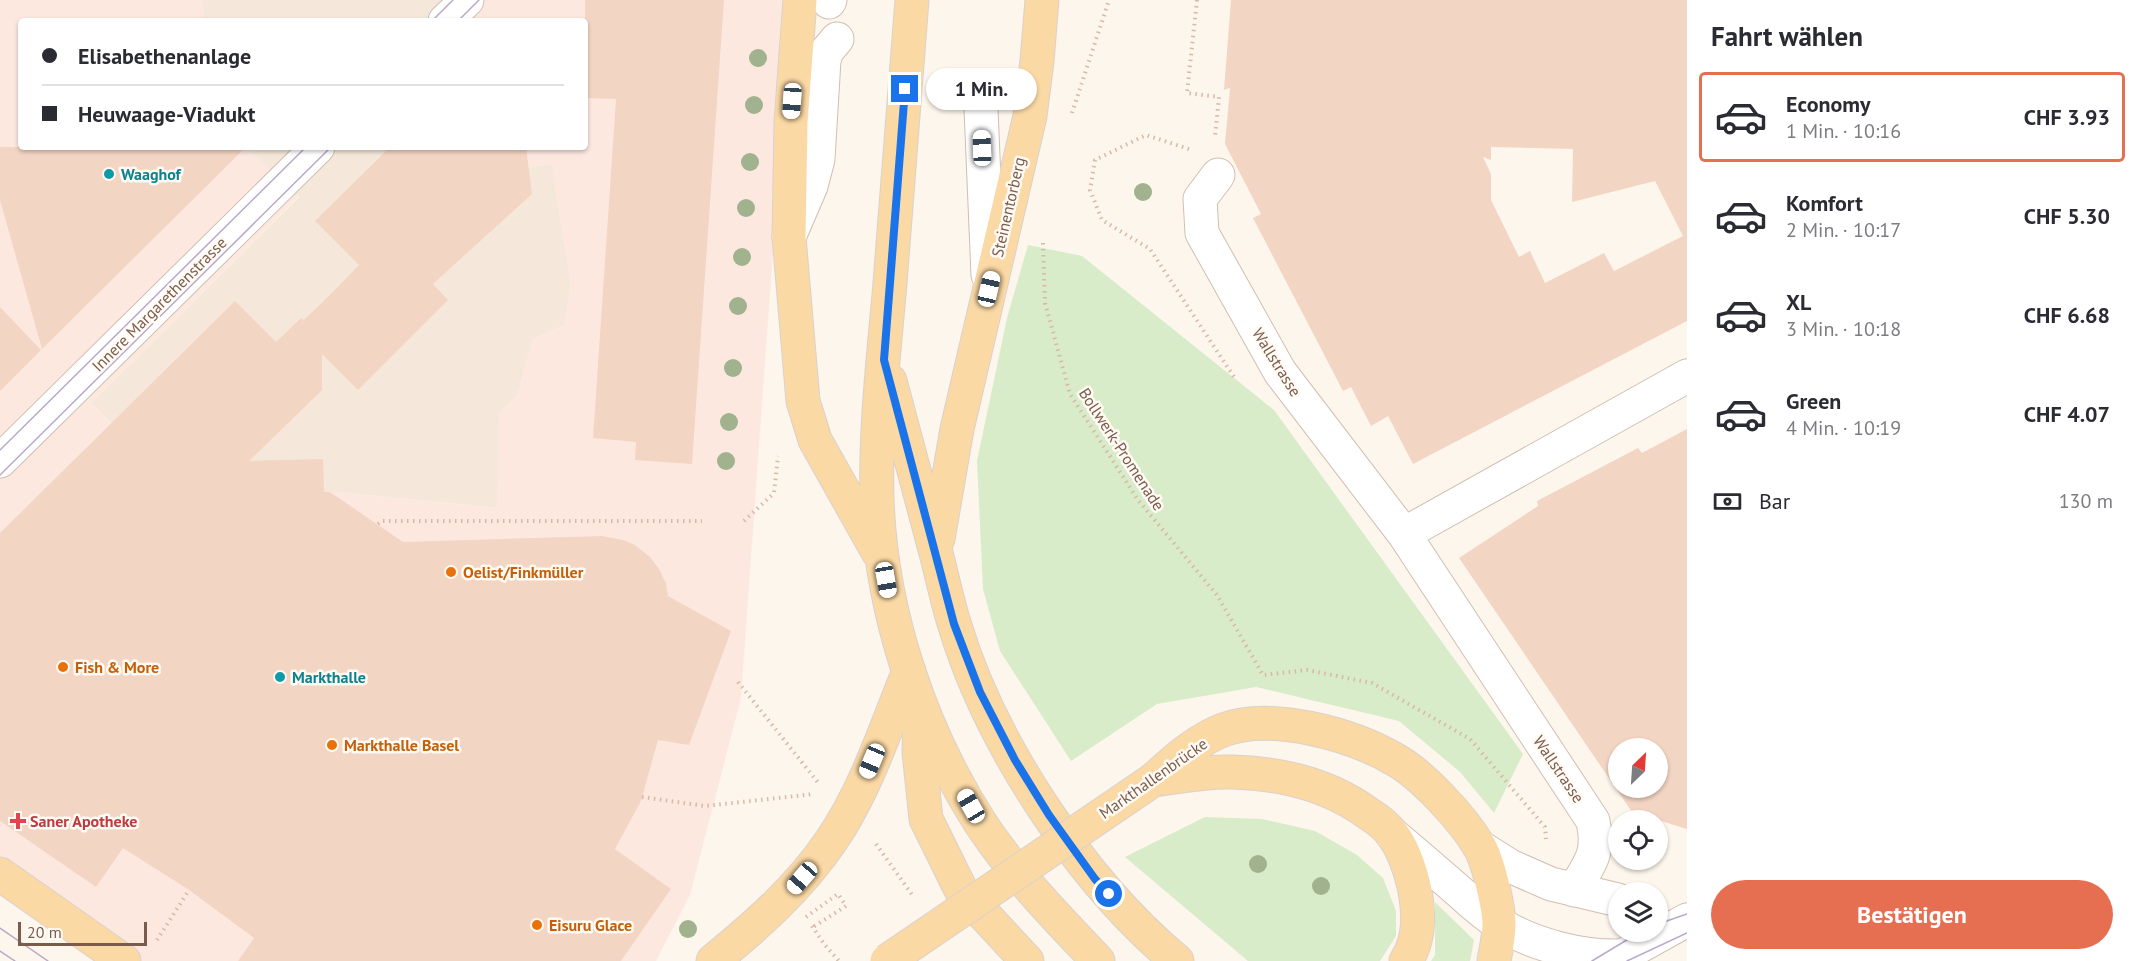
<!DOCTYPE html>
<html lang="de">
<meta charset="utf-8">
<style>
:root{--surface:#fff;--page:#f2f2f3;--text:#2b2b33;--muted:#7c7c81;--line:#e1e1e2;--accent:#e76f51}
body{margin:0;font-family:"PT Sans",sans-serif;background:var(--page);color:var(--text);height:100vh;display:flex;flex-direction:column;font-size:22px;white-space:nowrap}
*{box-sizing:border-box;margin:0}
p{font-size:20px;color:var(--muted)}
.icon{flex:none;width:33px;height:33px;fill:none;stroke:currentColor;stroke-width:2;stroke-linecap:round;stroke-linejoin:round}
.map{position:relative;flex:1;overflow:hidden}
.panel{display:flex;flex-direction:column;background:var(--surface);width:450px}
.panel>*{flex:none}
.guide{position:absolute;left:18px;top:18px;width:570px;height:132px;border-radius:6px;box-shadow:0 2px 4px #0004;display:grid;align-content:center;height:132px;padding:0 24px;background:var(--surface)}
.needle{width:39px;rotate:25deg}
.buttons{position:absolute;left:1608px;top:738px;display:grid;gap:12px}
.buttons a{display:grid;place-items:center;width:60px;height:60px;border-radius:50%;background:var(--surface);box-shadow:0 2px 4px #0004;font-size:30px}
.scale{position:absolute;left:18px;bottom:15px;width:129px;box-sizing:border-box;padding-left:6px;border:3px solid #7a5c4d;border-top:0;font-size:16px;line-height:21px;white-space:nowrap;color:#7a5c4d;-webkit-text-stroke:4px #fffaf3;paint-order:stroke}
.end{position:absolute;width:27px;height:27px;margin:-14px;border:8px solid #1a73e8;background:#fff;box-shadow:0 0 0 3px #fff}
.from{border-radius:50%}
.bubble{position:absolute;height:42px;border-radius:21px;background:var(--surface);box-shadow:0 2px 4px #0004;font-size:20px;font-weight:600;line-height:42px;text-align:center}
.car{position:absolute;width:18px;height:36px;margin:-18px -9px;border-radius:8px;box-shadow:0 0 4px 2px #0007;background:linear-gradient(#fff 24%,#345 0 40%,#fff 0 76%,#345 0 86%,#fff 0)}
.guide b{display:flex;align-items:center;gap:21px;height:57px;font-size:22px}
.guide b+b{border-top:2px solid var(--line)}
.guide i{width:15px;height:15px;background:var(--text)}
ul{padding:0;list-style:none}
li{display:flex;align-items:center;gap:18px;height:90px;margin:0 12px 9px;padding:0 12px;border:3px solid transparent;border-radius:6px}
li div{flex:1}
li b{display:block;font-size:22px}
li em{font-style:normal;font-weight:600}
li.on{border-color:var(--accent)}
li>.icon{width:54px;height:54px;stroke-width:1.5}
h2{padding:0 24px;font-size:27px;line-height:72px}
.pay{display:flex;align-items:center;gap:15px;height:66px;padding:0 24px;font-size:22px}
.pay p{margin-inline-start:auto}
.button{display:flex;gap:12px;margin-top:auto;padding:12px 24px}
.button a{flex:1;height:69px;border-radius:36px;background:var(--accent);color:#fff;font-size:24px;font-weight:600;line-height:69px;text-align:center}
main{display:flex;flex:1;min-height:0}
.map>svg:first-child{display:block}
.residential{fill:#f5e8da}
.commercial{fill:#fde8e0}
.green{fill:#d8ecc9}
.building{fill:#f3d5c3;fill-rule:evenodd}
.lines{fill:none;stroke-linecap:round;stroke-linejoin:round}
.minor-casing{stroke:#d1beb0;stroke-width:35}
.major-casing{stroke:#dad1cd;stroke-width:35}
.path{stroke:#d9b8a5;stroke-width:4;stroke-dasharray:1.5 4.5;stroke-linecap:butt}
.minor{stroke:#fff;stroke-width:33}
.major{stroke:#fbd9a5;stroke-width:33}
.tram{stroke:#b9a8c9;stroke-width:1.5}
.major-bridge-casing{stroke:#dad1cd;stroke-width:35;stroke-linecap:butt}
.path-bridge{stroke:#d9b8a5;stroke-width:4;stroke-dasharray:1.5 4.5;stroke-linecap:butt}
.major-bridge{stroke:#fbd9a5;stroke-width:33}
.tree{fill:#a0b28e}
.route{stroke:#1a73e8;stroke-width:8}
.culture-dot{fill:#0f9aa8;stroke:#fffaf3;stroke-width:2}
.food-dot{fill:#e8710a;stroke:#fffaf3;stroke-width:2}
.health-dot{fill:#e0444e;stroke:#fffaf3;stroke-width:2}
.labels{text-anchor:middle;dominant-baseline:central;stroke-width:5;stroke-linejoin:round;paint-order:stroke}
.culture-label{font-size:16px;font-weight:bold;fill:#0d838f;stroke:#fffaf3;text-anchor:start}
.street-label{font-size:16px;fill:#7a5c4d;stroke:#fffaf3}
.food-label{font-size:16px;font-weight:bold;fill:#c56008;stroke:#fffaf3;text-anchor:start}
.health-label{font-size:16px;font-weight:bold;fill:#be3a42;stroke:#fffaf3;text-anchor:start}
</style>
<main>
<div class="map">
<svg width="1687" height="961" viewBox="0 0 1687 961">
<rect width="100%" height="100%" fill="#fdf6ec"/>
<path class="residential" d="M201 0H459L438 21H205Z
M244 147H492L528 168 552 164 571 283 565 325 533 339 517 396 500 412 498 508 337 492 247 495 179 491 91 403 299 197Z"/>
<path class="commercial" d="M0 0H201L205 21H21V147H244L299 196 91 403 179 491 247 495 337 492 497 508 500 412 517 396 533 339 565 325 571 283 552 165 528 168 492 147H585V21H438L459 0H791L741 698 690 895 656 961H141L0 862Z"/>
<path class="green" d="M1028 245 1082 256 1274 410 1523 754 1494 813 1460 772 1399 721 1256 687 1157 704 1071 761 1000 651 983 589 977 461 1007 318Z
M1205 817 1262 819 1315 831 1357 855 1383 878 1396 911V936L1380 961H1248L1125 857Z
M1435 902 1474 940 1470 961H1431L1435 955Z"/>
<path class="building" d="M585 0H724L692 464 635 460 636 442 593 438 616 99 585 98Z
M1231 0H1687V321L1413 464 1388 416 1371 426 1351 387 1343 391 1253 218 1261 214 1225 144 1230 88 1224 90ZM1491 147 1573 149 1572 202 1655 181 1683 236 1614 271 1604 253 1545 283 1530 251 1519 257 1491 200V174L1483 157 1491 160Z
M0 147H246L42 349 0 200Z
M390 147H526L532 194 433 284 448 300 358 390 322 354V390L249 461 323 459 324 492H330L403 542 602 536 623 540 635 545 650 557 659 569 666 583 668 596 731 631 689 745 658 740 641 801 615 849 671 889 621 961H238L254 938 189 890 123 848 96 887 0 821V533L235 301 276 342 301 318 304 320 333 292 359 265 315 221Z
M0 307 41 350 0 391Z
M1687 429V829L1632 812 1459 558 1538 506 1537 501 1638 448 1642 453ZM1618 748H1658V788H1618Z"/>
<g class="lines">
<g class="minor-casing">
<path id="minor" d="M829 2 830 0
M445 21 467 0
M981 109 988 275
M1218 175 1200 199 1202 233 1280 372 1404 534 1593 821C1600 854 1590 863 1574 890
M789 237 811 186 818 159 824 60 827 51 837 39
M0 461 318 147
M1404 534 1687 376
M1392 834C1416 854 1439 874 1462 894 1474 905 1487 916 1501 925 1535 945 1581 957 1620 956
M1480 847 1510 866 1551 884 1618 900
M1613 961 1687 920"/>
</g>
<g class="major-casing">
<path id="major" d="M800 0 791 122 789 237 803 401 815 440 878 552
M912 0C905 94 897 188 890 283 884 354 875 427 877 499 881 612 920 729 981 824 1014 874 1057 918 1098 961
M890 381C905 439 921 496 936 553 942 576 947 600 954 623 990 743 1081 881 1177 961
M938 539 957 429 1030 116 1037 61 1042 0
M920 713 919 752 926 819 961 890 1027 961
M1153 780C1174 761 1197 740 1223 730 1271 712 1351 734 1394 759 1422 774 1463 819 1479 846 1488 860 1499 908 1499 925 1499 937 1496 949 1494 961
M1153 780C1178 777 1205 771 1231 772 1281 773 1328 784 1369 814 1377 819 1387 827 1393 835 1403 849 1410 869 1414 886 1419 911 1421 938 1406 961
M0 874 124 961
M713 961C757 925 799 888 831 841 866 790 886 727 909 671"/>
</g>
<path class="path" d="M1197 0 1187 93 1219 97 1215 137
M1072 113 1109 0
M1189 149 1146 135 1095 160 1090 190 1102 220 1150 249 1234 377
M1043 243 1045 303 1070 394 1138 500 1217 595 1263 675 1307 670 1372 683 1470 739 1545 827 1546 839
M744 521 774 493 778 456
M378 524 382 521H702
M738 682 820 785
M642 797 705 806 814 794
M876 844 913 896
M812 926 824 944 839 961
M157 940 189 890"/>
<use href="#minor" class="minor"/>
<use href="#major" class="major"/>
<path class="tram" d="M432 21 453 0
M458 21 479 0
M0 450 306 147
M0 475 331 147
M1658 924 1687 914
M0 928 48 961
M0 951 15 961
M1592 961 1640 932
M1627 961 1687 933"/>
<g class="major-bridge-casing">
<path id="major-bridge" d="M887 961 1153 780"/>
</g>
<path class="path-bridge" d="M806 917 838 894 846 906 813 927"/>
<use href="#major-bridge" class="major-bridge"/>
</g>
<g class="tree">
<circle cx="758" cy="58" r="9"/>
<circle cx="754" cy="105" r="9"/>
<circle cx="750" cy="162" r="9"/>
<circle cx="1143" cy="192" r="9"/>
<circle cx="746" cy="208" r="9"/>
<circle cx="742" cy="257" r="9"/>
<circle cx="738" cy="306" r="9"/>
<circle cx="733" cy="368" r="9"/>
<circle cx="729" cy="422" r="9"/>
<circle cx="726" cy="461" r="9"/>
<circle cx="1258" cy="864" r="9"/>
<circle cx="1321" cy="886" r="9"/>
<circle cx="688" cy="929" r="9"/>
</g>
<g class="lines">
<path class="route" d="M905 89 884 360 954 624 980 692 1015 760 1049 815 1095 879 1109 894"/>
</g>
<g class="culture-dot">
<circle cx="109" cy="174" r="6"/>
<circle cx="280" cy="677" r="6"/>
</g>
<g class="food-dot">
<circle cx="451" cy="572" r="6"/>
<circle cx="63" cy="667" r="6"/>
<circle cx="332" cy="745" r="6"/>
<circle cx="537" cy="925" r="6"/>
</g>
<path class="health-dot" d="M15 812h6v6h6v6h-6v6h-6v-6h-6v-6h6z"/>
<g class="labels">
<g class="culture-label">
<text x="121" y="174">Waaghof</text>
<text x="292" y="677">Markthalle</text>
</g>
<g class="street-label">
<text transform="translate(1008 207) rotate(-77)">Steinentorberg</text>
<text transform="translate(159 304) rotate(-45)">Innere Margarethenstrasse</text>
<text transform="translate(1277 362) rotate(58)">Wallstrasse</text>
<text transform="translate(1122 449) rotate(57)">Bollwerk-Promenade</text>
<text transform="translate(1559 769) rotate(56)">Wallstrasse</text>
<text transform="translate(1153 778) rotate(-35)">Markthallenbrücke</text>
</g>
<g class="food-label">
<text x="463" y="572">Oelist/Finkmüller</text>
<text x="75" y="667">Fish &amp; More</text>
<text x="344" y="745">Markthalle Basel</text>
<text x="549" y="925">Eisuru Glace</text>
</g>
<g class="health-label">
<text x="30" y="821">Saner Apotheke</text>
</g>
</g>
</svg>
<div class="buttons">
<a><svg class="needle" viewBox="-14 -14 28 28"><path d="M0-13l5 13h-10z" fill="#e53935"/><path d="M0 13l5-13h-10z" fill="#7c7c81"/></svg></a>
<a><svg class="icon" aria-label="locate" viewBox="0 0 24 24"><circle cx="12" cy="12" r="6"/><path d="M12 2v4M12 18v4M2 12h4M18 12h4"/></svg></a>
<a><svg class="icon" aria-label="layers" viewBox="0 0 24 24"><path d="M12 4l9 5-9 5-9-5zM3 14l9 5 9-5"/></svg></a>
</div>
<div class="scale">20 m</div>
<i class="end from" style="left:1109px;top:894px"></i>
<i class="end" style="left:905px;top:89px"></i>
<div class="bubble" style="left:926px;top:68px;width:111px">1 Min.</div>
<i class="car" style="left:792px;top:101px;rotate:184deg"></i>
<i class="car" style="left:982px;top:148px;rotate:358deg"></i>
<i class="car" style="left:989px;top:289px;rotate:13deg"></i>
<i class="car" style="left:886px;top:580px;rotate:170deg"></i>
<i class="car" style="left:872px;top:761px;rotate:203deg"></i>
<i class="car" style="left:971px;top:806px;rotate:330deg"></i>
<i class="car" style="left:802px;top:878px;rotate:221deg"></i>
<div class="guide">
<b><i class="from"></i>Elisabethenanlage</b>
<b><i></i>Heuwaage-Viadukt</b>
</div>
</div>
<section class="panel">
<h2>Fahrt wählen</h2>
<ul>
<li class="on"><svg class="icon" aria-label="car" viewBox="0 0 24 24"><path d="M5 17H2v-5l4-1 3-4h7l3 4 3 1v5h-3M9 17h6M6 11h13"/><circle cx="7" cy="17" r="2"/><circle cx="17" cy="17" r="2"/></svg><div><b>Economy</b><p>1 Min. · 10:16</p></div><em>CHF 3.93</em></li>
<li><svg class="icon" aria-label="car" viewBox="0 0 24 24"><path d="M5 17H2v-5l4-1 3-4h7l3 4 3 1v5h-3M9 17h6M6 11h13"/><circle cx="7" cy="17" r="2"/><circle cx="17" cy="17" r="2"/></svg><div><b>Komfort</b><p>2 Min. · 10:17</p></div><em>CHF 5.30</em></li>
<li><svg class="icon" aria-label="car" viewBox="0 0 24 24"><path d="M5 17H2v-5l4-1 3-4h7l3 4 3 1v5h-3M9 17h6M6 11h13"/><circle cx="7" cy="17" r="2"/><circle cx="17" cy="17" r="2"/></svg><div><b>XL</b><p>3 Min. · 10:18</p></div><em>CHF 6.68</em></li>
<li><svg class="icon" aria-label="car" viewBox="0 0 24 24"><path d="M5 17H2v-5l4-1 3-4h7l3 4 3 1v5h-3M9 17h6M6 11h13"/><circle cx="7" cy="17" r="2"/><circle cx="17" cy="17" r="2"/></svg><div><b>Green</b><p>4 Min. · 10:19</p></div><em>CHF 4.07</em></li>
</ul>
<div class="pay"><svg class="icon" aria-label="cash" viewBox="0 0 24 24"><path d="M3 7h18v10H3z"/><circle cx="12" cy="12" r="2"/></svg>Bar<p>130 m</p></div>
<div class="button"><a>Bestätigen</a></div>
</section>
</main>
